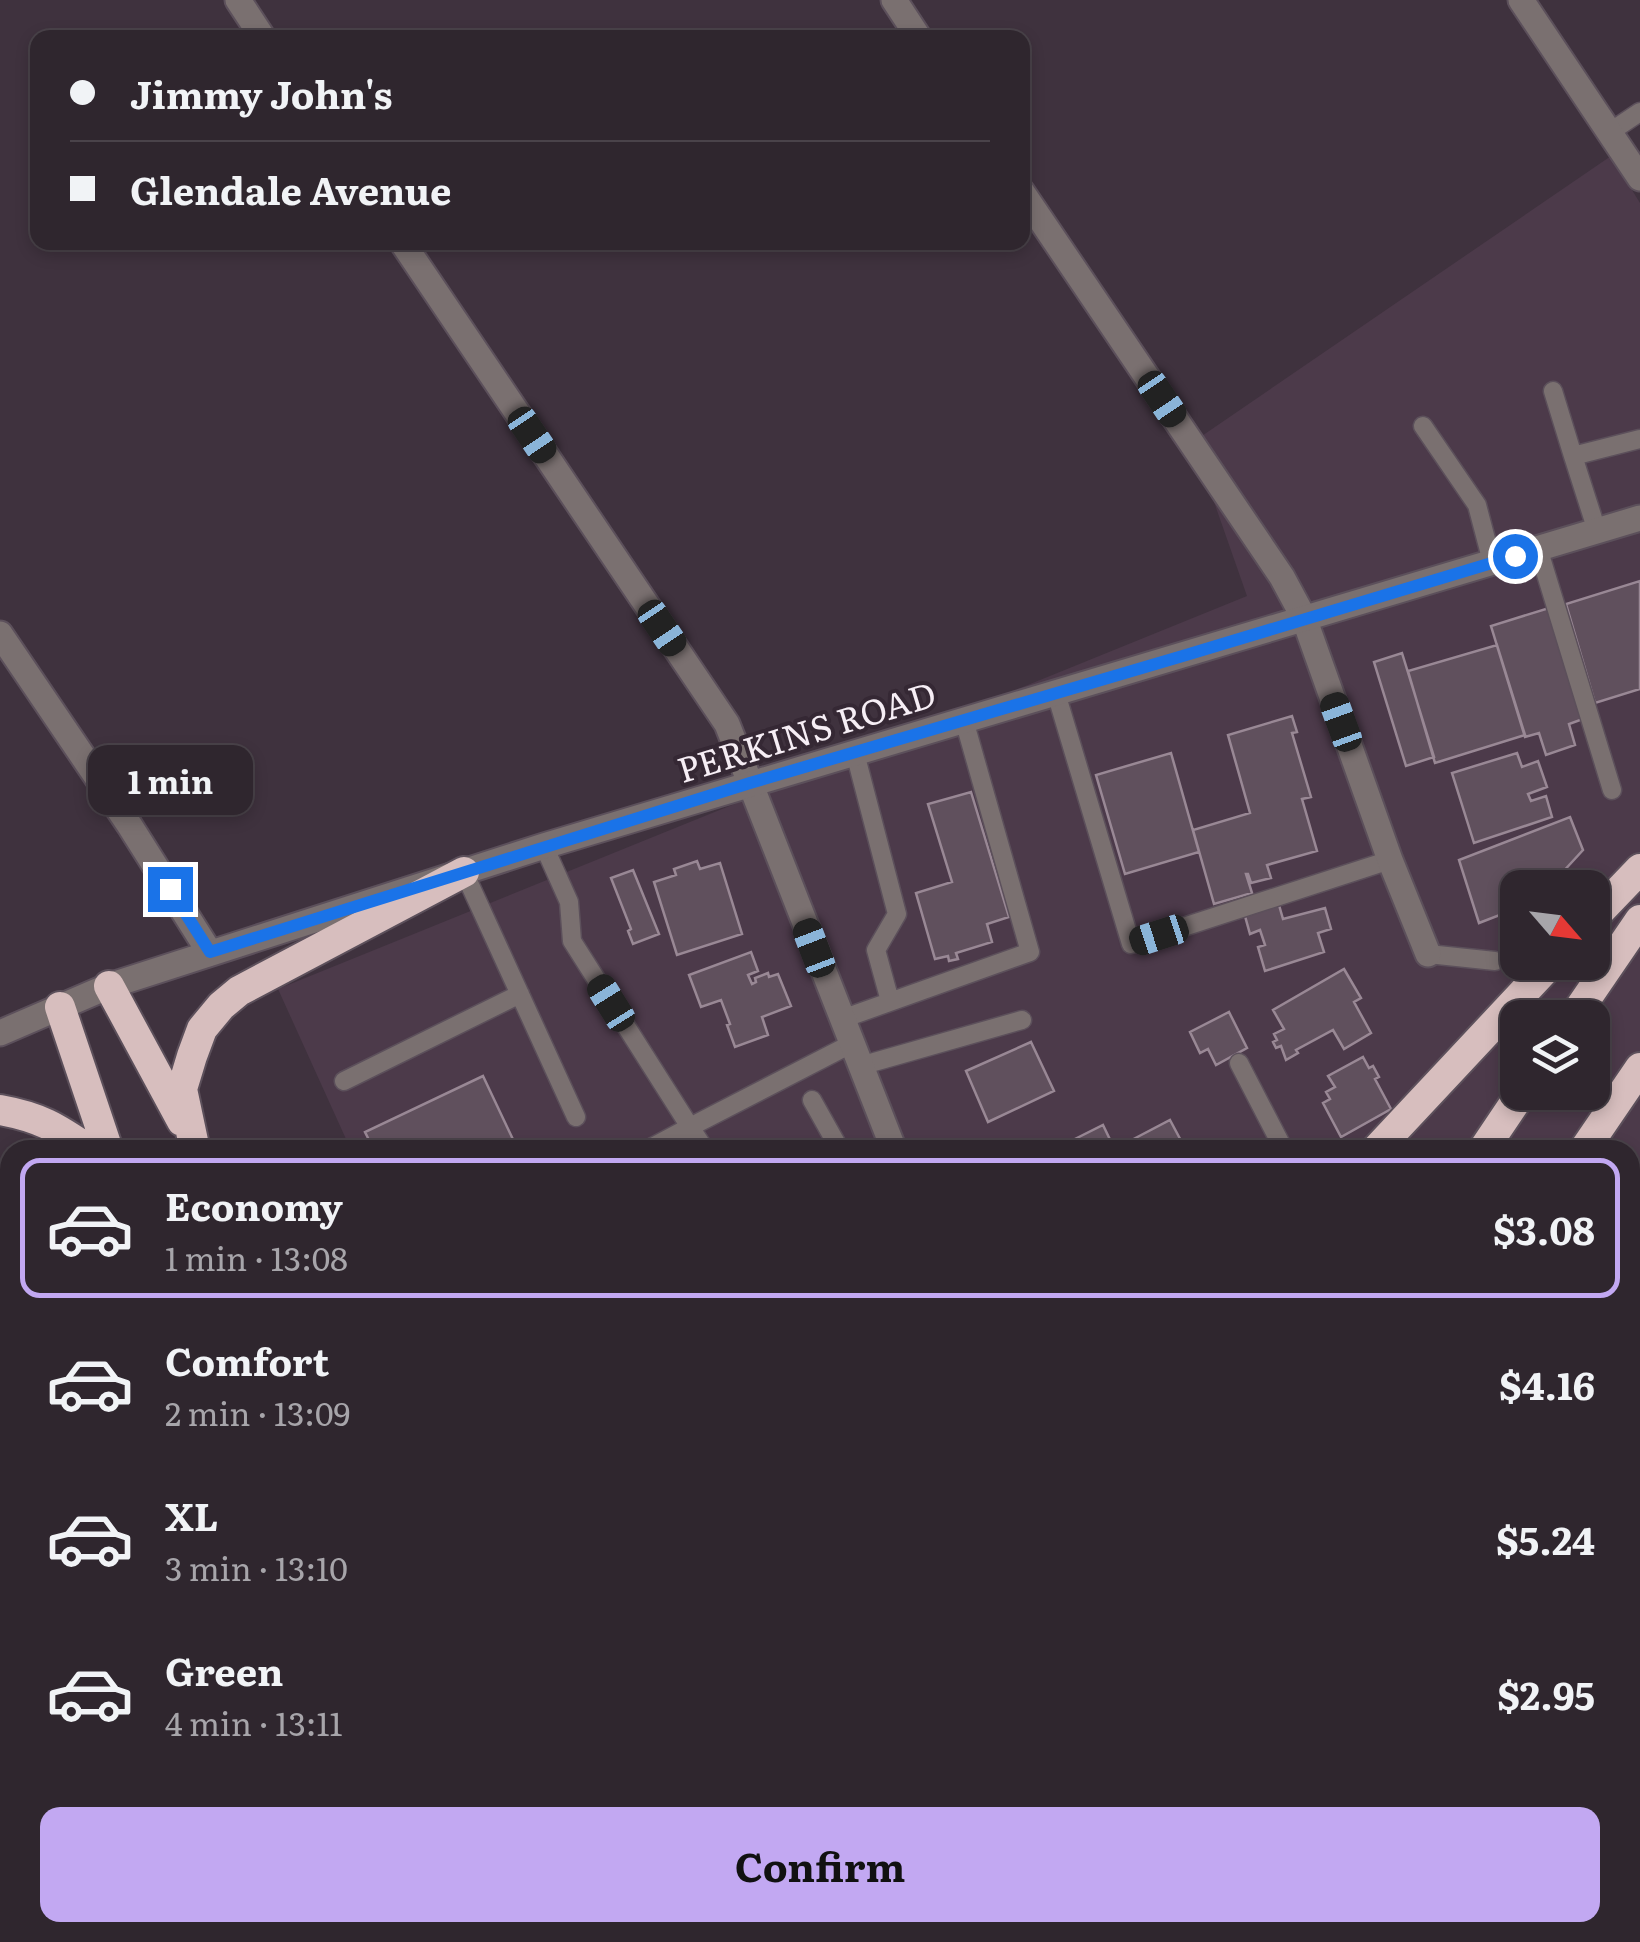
<!DOCTYPE html>
<meta charset="utf-8">
<style>
:root{--surface:#2f262e;--page:#372e36;--text:#f1f3f6;--muted:#a7a5aa;--line:#4a434a;--accent:#c2a8f2}
body{margin:0;font-family:Literata,serif;background:var(--page);color:var(--text);height:100vh;display:flex;flex-direction:column;font-size:38px;white-space:nowrap}
*{box-sizing:border-box;margin:0}
p{font-size:32px;color:var(--muted)}
.icon{flex:none;width:55px;height:55px;fill:none;stroke:currentColor;stroke-width:2;stroke-linecap:round;stroke-linejoin:round}
.map{position:relative;flex:1;overflow:hidden}
.details{position:absolute;left:0px;top:1140px;width:1640px;height:802px;display:flex;flex-direction:column;background:var(--surface);border-radius:30px 30px 0 0;box-shadow:0 5px 15px #0003,0 0 0 2px var(--line)}
.details>*{flex:none}
.top-card{position:absolute;left:30px;top:30px;width:1000px;height:220px;border-radius:20px;box-shadow:0 5px 15px #0003,0 0 0 2px var(--line);display:grid;align-content:center;height:220px;padding:0 40px;background:var(--surface)}
.needle{width:65px;rotate:118deg}
.buttons{position:absolute;left:1500px;top:870px;display:grid;gap:20px}
.buttons a{display:grid;place-items:center;width:110px;height:110px;border-radius:20px;background:var(--surface);box-shadow:0 5px 15px #0003,0 0 0 2px var(--line);font-size:50px}
.end{position:absolute;width:45px;height:45px;margin:-22px;border:12px solid #1a73e8;background:#fff;box-shadow:0 0 0 5px #fff}
.from{border-radius:50%}
.bubble{position:absolute;height:70px;border-radius:20px;background:var(--surface);box-shadow:0 5px 15px #0003,0 0 0 2px var(--line);font-size:32px;font-weight:700;line-height:70px;text-align:center}
.car{position:absolute;width:30px;height:60px;margin:-30px -15px;border-radius:12px;box-shadow:0 0 8px 2px #0007;background:linear-gradient(#222 24%,#8ab4d8 0 40%,#222 0 76%,#8ab4d8 0 86%,#222 0)}
.top-card b{display:flex;align-items:center;gap:35px;height:95px;font-size:38px}
.top-card b+b{border-top:2px solid var(--line)}
.top-card i{width:25px;height:25px;background:var(--text)}
ul{padding:18px 0 0;list-style:none}
li{display:flex;align-items:center;gap:30px;height:140px;margin:0 20px 15px;padding:0 20px;border:5px solid transparent;border-radius:20px}
li div{flex:1}
li b{display:block;font-size:38px}
li em{font-style:normal;font-weight:700}
li.active{border-color:var(--accent)}
li>.icon{width:90px;height:90px;stroke-width:1.5}
.button{display:flex;gap:20px;margin-top:auto;padding:20px 40px}
.button a{flex:1;height:115px;border-radius:20px;background:var(--accent);color:#111;font-size:40px;font-weight:700;line-height:115px;text-align:center}
.map>svg:first-child{display:block}
.built{fill:#4c3a4a;fill-rule:evenodd}
.building{fill:#60505d;stroke:#998895;stroke-width:2.5}
.lines{fill:none;stroke-linecap:round;stroke-linejoin:round}
.service-casing{stroke:#5c505b;stroke-width:21}
.minor-casing{stroke:#5c505b;stroke-width:29}
.tertiary-casing{stroke:#5c505b;stroke-width:29}
.motorway-casing{stroke:#5c505b;stroke-width:34}
.service{stroke:#7a7070;stroke-width:18}
.minor{stroke:#7a7070;stroke-width:25}
.tertiary{stroke:#7a7070;stroke-width:25}
.motorway{stroke:#d7bebe;stroke-width:30}
.rail-casing{stroke:#b5acb4;stroke-width:11}
.rail{stroke:#352834;stroke-width:8;stroke-dasharray:22;stroke-linecap:butt}
.route{stroke:#1a73e8;stroke-width:12}
.labels{text-anchor:middle;dominant-baseline:central;stroke-width:8;stroke-linejoin:round;paint-order:stroke}
.street-label{font-size:35px;fill:#f6eef5;stroke:#352834}
</style>
<div class="map">
<svg width="1640" height="1942" viewBox="0 0 1640 1942">
<rect width="100%" height="100%" fill="#3f323e"/>
<path class="built" d="M1611 156 1640 203V1326L1630 1331V1150H351L278 989 1247 596 1193 442ZM1518 888H1592V962H1518ZM1518 1018H1592V1092H1518Z
M0 1188 10 1191V1932L477 1933 460 1942H0Z"/>
<path class="building" d="M1640 581V689L1595 703 1566 604Z
M1549 608 1583 719 1569 724 1575 745 1546 755 1539 733 1525 737 1491 626Z
M1497 645 1525 735 1435 763 1408 671Z
M1402 653 1434 757 1406 766 1374 662Z
M1292 716 1297 732 1292 733 1311 797 1302 799 1317 851 1267 865 1271 878 1251 883 1248 874H1246L1252 893 1214 904 1193 830 1250 813 1228 735Z
M1171 753 1199 852 1125 874 1096 775Z
M1517 753 1522 767 1538 761 1547 787 1528 794 1531 801 1546 796 1552 817 1474 843 1452 773Z
M971 792 1009 917 987 924 992 942 956 953 958 959 949 961 948 956 935 959 916 893 952 882 928 804Z
M1570 817 1583 850 1548 888H1518V908L1479 923 1459 860Z
M697 861 700 869 720 863 742 934 677 955 654 882 676 875 674 869Z
M633 870 659 934 633 944 628 931 631 929 611 878Z
M1279 905 1283 919 1325 908 1331 929 1318 933 1324 952 1265 971 1258 947 1265 945 1260 930 1250 934 1245 916Z
M751 952 758 971 748 975 752 984 756 982 755 978 768 973 769 977 778 974 791 1006 762 1017 768 1035 735 1047 727 1025 730 1024 721 1000 701 1007 689 975Z
M1344 969 1361 998 1354 1002 1371 1033 1344 1049 1333 1030 1296 1050 1298 1053 1286 1060 1281 1046 1276 1048 1273 1042 1277 1040 1274 1034 1284 1029 1273 1010Z
M1229 1012 1247 1048 1216 1065 1208 1049 1200 1053 1190 1032Z
M1031 1042 1054 1091 988 1122 966 1071Z
M1363 1057 1369 1068 1373 1066 1379 1077 1375 1079 1391 1109 1341 1137 1323 1103 1330 1099 1326 1092 1335 1087 1328 1076Z
M483 1076 518 1150H374L365 1132Z
M1170 1120 1186 1150H1129L1126 1143Z
M1103 1125 1115 1150H1053Z
M10 1747V1932H61L46 1942H0V1754Z
M117 1932H162L147 1942H125Z"/>
<g class="lines">
<g class="service-casing">
<path id="service" d="M1610 132 1640 112
M1553 391 1573 456
M1423 426 1477 505 1492 562
M1597 531 1573 456 1640 439
M1538 548 1612 790
M1056 693 1131 944 1390 860
M855 753 897 914 876 950 890 1001
M544 846 569 902 572 941 690 1127 851 1044
M464 872 576 1117
M1428 954 1495 961
M842 1019 1030 952 964 720
M1239 1063 1284 1150
M860 1066 1022 1020
M344 1081 520 994
M812 1100 840 1150
M647 1150 690 1127 705 1150"/>
</g>
<g class="minor-casing">
<path id="minor" d="M238 0 263 38
M894 0 919 38
M1521 0 1640 178
M1022 192 1282 577 1304 618 1390 860 1428 954
M402 242 727 724 894 1150
M0 634 130 826 210 953
M1630 1824 1640 1819
M1421 1942 1438 1932"/>
</g>
<g class="tertiary-casing">
<path id="tertiary" d="M0 1033 109 986 544 846 1640 518"/>
</g>
<g class="motorway-casing">
<path id="motorway" d="M1592 919 1640 869
M109 986 182 1121
M60 1007 108 1150
M1573 1018 1640 920
M0 1110C39 1117 56 1127 89 1150
M193 1141 182 1089 192 1056 202 1029 221 1006 239 991 464 872
M1376 1150 1552 962
M1483 1150 1522 1092
M1584 1150 1640 1068
M1630 1196 1640 1189
M930 1942 937 1932
M1033 1942 1040 1932"/>
</g>
<use href="#service" class="service"/>
<use href="#minor" class="minor"/>
<use href="#tertiary" class="tertiary"/>
<use href="#motorway" class="motorway"/>
<g class="rail-casing">
<path id="rail" d="M1630 1431 1640 1425
M686 1942 704 1932"/>
</g>
<use href="#rail" class="rail"/>
</g>
<g class="lines">
<path class="route" d="M170 889 210 952 750 783 1186 655 1515 556"/>
</g>
<g class="labels">
<g class="street-label">
<text transform="translate(806 730) rotate(-17)">PERKINS ROAD</text>
</g>
</g>
</svg>
<div class="buttons">
<a><svg class="needle" viewBox="-14 -14 28 28"><path d="M0-13l5 13h-10z" fill="#e53935"/><path d="M0 13l5-13h-10z" fill="#a7a5aa"/></svg></a>
<a><svg class="icon" aria-label="layers" viewBox="0 0 24 24"><path d="M12 4l9 5-9 5-9-5zM3 14l9 5 9-5"/></svg></a>
</div>
<i class="end from" style="left:1515px;top:556px"></i>
<i class="end" style="left:170px;top:889px"></i>
<div class="bubble" style="left:88px;top:745px;width:165px">1 min</div>
<i class="car" style="left:1162px;top:399px;rotate:146deg"></i>
<i class="car" style="left:532px;top:435px;rotate:146deg"></i>
<i class="car" style="left:662px;top:628px;rotate:146deg"></i>
<i class="car" style="left:1341px;top:722px;rotate:340deg"></i>
<i class="car" style="left:1159px;top:935px;rotate:252deg"></i>
<i class="car" style="left:814px;top:948px;rotate:339deg"></i>
<i class="car" style="left:611px;top:1003px;rotate:328deg"></i>
<div class="top-card">
<b><i class="from"></i>Jimmy John's</b>
<b><i></i>Glendale Avenue</b>
</div>
<section class="details">
<ul>
<li class="active"><svg class="icon" aria-label="car" viewBox="0 0 24 24"><path d="M5 17H2v-5l4-1 3-4h7l3 4 3 1v5h-3M9 17h6M6 11h13"/><circle cx="7" cy="17" r="2"/><circle cx="17" cy="17" r="2"/></svg><div><b>Economy</b><p>1 min · 13:08</p></div><em>$3.08</em></li>
<li><svg class="icon" aria-label="car" viewBox="0 0 24 24"><path d="M5 17H2v-5l4-1 3-4h7l3 4 3 1v5h-3M9 17h6M6 11h13"/><circle cx="7" cy="17" r="2"/><circle cx="17" cy="17" r="2"/></svg><div><b>Comfort</b><p>2 min · 13:09</p></div><em>$4.16</em></li>
<li><svg class="icon" aria-label="car" viewBox="0 0 24 24"><path d="M5 17H2v-5l4-1 3-4h7l3 4 3 1v5h-3M9 17h6M6 11h13"/><circle cx="7" cy="17" r="2"/><circle cx="17" cy="17" r="2"/></svg><div><b>XL</b><p>3 min · 13:10</p></div><em>$5.24</em></li>
<li><svg class="icon" aria-label="car" viewBox="0 0 24 24"><path d="M5 17H2v-5l4-1 3-4h7l3 4 3 1v5h-3M9 17h6M6 11h13"/><circle cx="7" cy="17" r="2"/><circle cx="17" cy="17" r="2"/></svg><div><b>Green</b><p>4 min · 13:11</p></div><em>$2.95</em></li>
</ul>
<div class="button"><a>Confirm</a></div>
</section>
</div>
